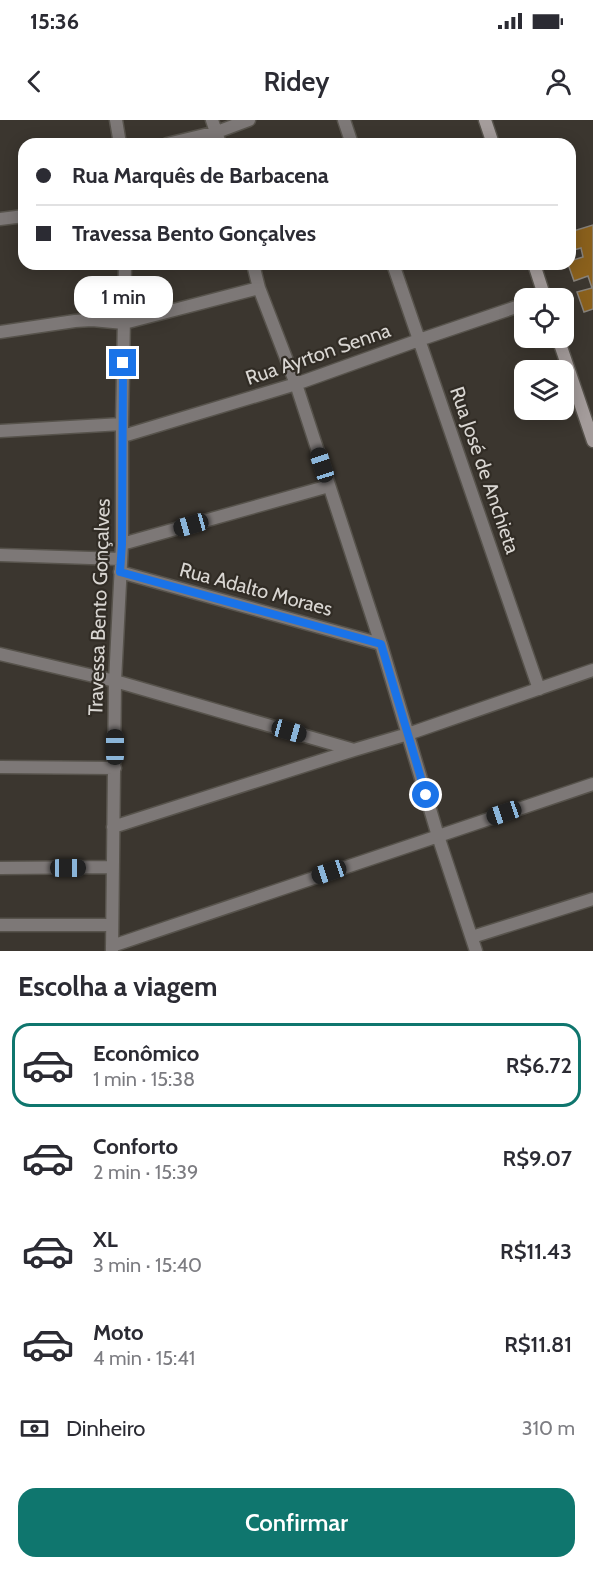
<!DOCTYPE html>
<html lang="pt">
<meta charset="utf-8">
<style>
:root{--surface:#fff;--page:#f2f2f3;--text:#2b2b33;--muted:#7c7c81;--line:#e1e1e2;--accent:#0f766e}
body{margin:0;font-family:Cabin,sans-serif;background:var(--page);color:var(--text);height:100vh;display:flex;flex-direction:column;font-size:22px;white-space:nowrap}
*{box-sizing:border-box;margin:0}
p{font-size:20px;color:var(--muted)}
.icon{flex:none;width:33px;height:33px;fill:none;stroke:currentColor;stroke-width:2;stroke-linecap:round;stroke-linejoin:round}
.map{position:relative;height:831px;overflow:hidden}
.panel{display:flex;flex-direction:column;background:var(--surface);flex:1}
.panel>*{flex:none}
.banner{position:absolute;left:18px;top:18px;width:558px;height:132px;border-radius:18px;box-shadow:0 3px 15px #0003;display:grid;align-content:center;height:132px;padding:0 18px;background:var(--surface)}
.fabs{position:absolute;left:514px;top:168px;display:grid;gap:12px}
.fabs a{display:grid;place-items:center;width:60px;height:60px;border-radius:12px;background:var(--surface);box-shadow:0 3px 15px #0003;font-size:30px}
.end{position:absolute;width:27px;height:27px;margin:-14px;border:8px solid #1a73e8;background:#fff;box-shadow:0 0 0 3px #fff}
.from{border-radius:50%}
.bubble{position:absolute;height:42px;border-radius:18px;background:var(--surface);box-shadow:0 3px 15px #0003;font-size:20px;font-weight:600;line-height:42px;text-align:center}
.car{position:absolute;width:18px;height:36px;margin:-18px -9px;border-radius:8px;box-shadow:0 0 4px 2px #0007;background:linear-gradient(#222 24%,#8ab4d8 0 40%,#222 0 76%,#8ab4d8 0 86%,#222 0)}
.banner b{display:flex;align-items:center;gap:21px;height:57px;font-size:22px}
.banner b+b{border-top:2px solid var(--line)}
.banner i{width:15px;height:15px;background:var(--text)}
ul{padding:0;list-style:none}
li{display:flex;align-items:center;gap:18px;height:84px;margin:0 12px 9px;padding:0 6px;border:3px solid transparent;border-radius:18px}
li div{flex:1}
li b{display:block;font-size:22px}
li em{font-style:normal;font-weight:600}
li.current{border-color:var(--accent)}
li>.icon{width:54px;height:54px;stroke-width:1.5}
h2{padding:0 18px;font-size:27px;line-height:72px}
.pay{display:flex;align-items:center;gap:15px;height:66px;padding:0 18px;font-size:22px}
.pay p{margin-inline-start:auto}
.primary-button{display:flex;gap:12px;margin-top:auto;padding:12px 18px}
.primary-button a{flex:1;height:69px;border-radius:18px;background:var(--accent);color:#fff;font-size:24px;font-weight:600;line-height:69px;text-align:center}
.status{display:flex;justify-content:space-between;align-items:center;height:42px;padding:0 30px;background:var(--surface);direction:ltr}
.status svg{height:16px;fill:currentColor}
header{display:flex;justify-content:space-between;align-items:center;height:78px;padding:0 18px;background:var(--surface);font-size:27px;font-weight:600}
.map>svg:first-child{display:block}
.building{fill:#8a601c;stroke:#878179;stroke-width:1.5}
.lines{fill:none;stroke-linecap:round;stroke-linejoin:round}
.minor-casing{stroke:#57534c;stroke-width:15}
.secondary-casing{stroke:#57534c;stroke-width:15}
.minor{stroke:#7d7877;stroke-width:12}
.secondary{stroke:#a49c9b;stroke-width:12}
.route{stroke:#1a73e8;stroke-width:8}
.labels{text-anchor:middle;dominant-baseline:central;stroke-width:4.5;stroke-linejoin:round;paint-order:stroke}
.street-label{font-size:20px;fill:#d9d6d2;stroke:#312c25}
</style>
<div class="status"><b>15:36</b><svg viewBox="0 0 49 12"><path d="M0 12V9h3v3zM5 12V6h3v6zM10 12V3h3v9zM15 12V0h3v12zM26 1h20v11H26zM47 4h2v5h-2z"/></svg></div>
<header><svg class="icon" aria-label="back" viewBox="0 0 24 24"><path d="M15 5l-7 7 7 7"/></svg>Ridey<svg class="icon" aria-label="person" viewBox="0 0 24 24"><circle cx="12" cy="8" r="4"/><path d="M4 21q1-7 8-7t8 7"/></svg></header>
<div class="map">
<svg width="593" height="831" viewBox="0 0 593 831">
<rect width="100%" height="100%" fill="#3b362f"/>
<path class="building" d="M593 105V189L584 192 577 172 592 168 588 156 574 161 568 144H570V141L583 137 581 128 570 131V112Z"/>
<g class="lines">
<g class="minor-casing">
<path id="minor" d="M116 0 120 24
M212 0 220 24
M344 0 352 24
M167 24 217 12 249 0
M0 99 24 96
M253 144 259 168 296 264 381 524 438 716 476 831
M393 144 539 569
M0 212 75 201 92 200 124 203 259 168
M0 311 122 304
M123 316 296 264 419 220 525 184
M122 424 329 366
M0 435 121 439
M120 452 381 524
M0 534 115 561 354 630
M0 647 115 648
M113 707 354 630 408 614 593 550
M0 748 113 747
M0 805H112
M472 817 593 779
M112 826 593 664
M112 831 115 561 122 424V304L125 144"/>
</g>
<g class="secondary-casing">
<path id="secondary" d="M485 0 493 24
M534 144 545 178
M558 218 593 321"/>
</g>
<use href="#minor" class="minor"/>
<use href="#secondary" class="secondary"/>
</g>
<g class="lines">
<path class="route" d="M123 243 122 424 120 452 381 524 426 675"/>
</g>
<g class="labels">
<g class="street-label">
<text transform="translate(318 234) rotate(-19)">Rua Ayrton Senna</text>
<text transform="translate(485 350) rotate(71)">Rua José de Anchieta</text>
<text transform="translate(256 469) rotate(15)">Rua Adalto Moraes</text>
<text transform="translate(99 487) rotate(-88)">Travessa Bento Gonçalves</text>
</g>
</g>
</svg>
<div class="fabs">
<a><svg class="icon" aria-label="locate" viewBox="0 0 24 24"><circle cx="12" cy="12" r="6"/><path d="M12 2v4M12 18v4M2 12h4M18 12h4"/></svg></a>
<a><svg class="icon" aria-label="layers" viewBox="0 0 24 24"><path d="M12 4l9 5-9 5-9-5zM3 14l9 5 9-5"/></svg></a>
</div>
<i class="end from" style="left:426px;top:675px"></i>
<i class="end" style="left:123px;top:243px"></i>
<div class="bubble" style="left:74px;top:156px;width:99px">1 min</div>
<i class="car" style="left:322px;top:345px;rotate:342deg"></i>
<i class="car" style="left:191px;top:405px;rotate:254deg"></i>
<i class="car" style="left:289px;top:611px;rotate:106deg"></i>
<i class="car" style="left:115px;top:627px;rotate:0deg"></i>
<i class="car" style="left:504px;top:693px;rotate:251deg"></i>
<i class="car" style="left:68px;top:748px;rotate:90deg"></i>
<i class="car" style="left:329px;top:752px;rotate:251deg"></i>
<div class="banner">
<b><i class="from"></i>Rua Marquês de Barbacena</b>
<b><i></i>Travessa Bento Gonçalves</b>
</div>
</div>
<section class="panel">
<h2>Escolha a viagem</h2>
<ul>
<li class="current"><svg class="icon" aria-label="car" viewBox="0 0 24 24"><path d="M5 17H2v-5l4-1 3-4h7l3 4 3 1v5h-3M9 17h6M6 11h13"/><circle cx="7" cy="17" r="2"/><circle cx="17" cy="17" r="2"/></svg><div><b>Econômico</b><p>1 min · 15:38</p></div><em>R$6.72</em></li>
<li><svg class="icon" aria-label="car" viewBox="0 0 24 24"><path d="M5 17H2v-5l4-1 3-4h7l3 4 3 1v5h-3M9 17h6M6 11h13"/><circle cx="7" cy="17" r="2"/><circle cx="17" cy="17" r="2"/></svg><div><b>Conforto</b><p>2 min · 15:39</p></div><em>R$9.07</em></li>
<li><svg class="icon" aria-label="car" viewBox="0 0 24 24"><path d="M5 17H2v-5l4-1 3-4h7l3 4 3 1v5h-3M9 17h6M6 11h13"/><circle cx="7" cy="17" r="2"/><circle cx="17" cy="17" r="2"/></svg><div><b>XL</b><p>3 min · 15:40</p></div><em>R$11.43</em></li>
<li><svg class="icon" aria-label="car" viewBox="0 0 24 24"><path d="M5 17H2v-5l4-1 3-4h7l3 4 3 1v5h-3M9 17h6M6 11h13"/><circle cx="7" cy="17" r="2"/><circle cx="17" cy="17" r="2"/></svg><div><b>Moto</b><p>4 min · 15:41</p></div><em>R$11.81</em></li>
</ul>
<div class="pay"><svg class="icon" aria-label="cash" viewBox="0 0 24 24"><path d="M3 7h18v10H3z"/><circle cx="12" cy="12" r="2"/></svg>Dinheiro<p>310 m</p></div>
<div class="primary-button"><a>Confirmar</a></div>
</section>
